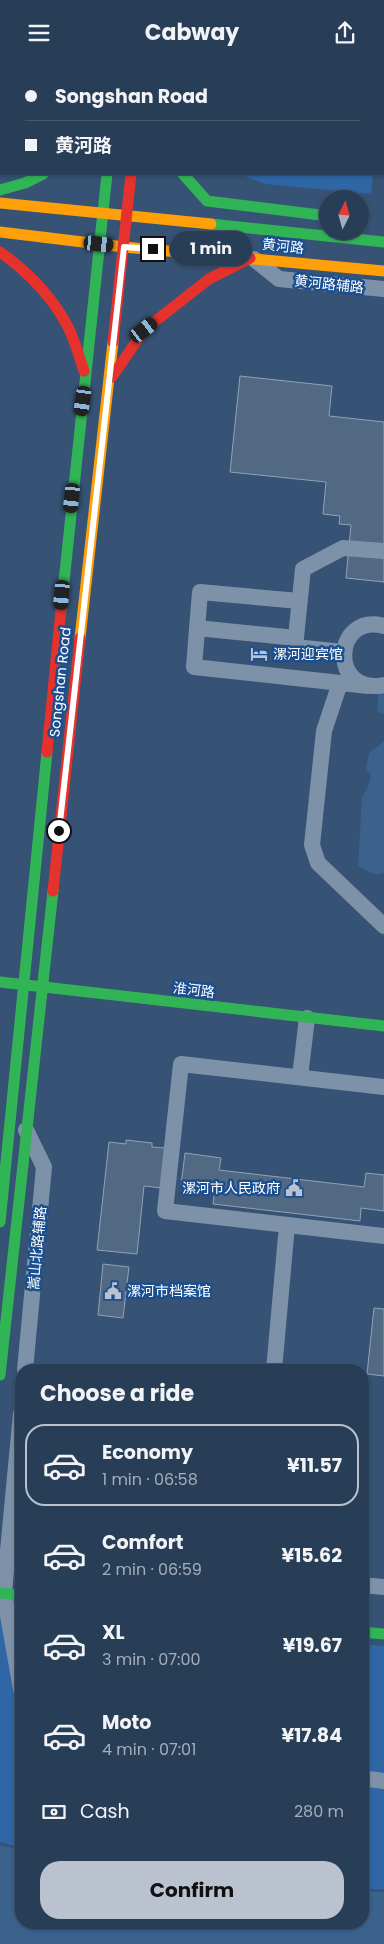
<!DOCTYPE html>
<meta charset="utf-8">
<style>
:root{--surface:#283e57;--page:#30455d;--text:#f1f3f6;--muted:#a5aeba;--line:#44576d;--accent:#b9c2ce}
body{margin:0;font-family:Poppins,"Noto Sans SC",sans-serif;background:var(--page);color:var(--text);height:100vh;display:flex;flex-direction:column;font-size:19px;white-space:nowrap}
*{box-sizing:border-box;margin:0}
p{font-size:16px;color:var(--muted)}
.icon{flex:none;width:28px;height:28px;fill:none;stroke:currentColor;stroke-width:2;stroke-linecap:round;stroke-linejoin:round}
.map{position:relative;flex:1;overflow:hidden}
.details{position:absolute;left:15px;top:1299px;width:354px;height:565px;display:flex;flex-direction:column;background:var(--surface);border-radius:20px;box-shadow:0 1px 4px #0004,0 0 0 1px var(--line)}
.details>*{flex:none}
.guide{position:absolute;left:0px;top:0px;width:385px;height:110px;box-shadow:0 1px 4px #0004,0 0 0 1px var(--line);display:grid;align-content:center;height:110px;padding:0 25px;background:var(--surface)}
.needle{width:32px;rotate:6deg}
.fabs{position:absolute;left:319px;top:125px;display:grid;gap:10px}
.fabs a{display:grid;place-items:center;width:50px;height:50px;border-radius:50%;background:var(--surface);box-shadow:0 1px 4px #0004,0 0 0 1px var(--line);font-size:25px}
.end{position:absolute;width:22px;height:22px;margin:-11px;border:6px solid #fff;background:#111;box-shadow:0 0 0 2px #111}
.from{border-radius:50%}
.bubble{position:absolute;height:35px;border-radius:18px;background:var(--surface);box-shadow:0 1px 4px #0004,0 0 0 1px var(--line);font-size:16px;font-weight:700;line-height:35px;text-align:center}
.car{position:absolute;width:15px;height:30px;margin:-15px -8px;border-radius:6px;box-shadow:0 0 4px 1px #0007;background:linear-gradient(#222 24%,#8ab4d8 0 40%,#222 0 76%,#8ab4d8 0 86%,#222 0)}
.guide b{display:flex;align-items:center;gap:18px;height:48px;font-size:19px}
.guide b+b{border-top:1px solid var(--line)}
.guide i{width:12px;height:12px;background:var(--text)}
ul{padding:0;list-style:none}
li{display:flex;align-items:center;gap:15px;height:82px;margin:0 10px 8px;padding:0 15px;border:2px solid transparent;border-radius:20px}
li div{flex:1}
li b{display:block;font-size:19px}
li em{font-style:normal;font-weight:700}
li.active{border-color:var(--accent)}
li>.icon{width:45px;height:45px;stroke-width:1.5}
h2{padding:0 25px;font-size:22px;line-height:60px}
.pay{display:flex;align-items:center;gap:12px;height:55px;padding:0 25px;font-size:19px}
.pay p{margin-inline-start:auto}
.button{display:flex;gap:10px;margin-top:auto;padding:10px 25px}
.button a{flex:1;height:58px;border-radius:20px;background:var(--accent);color:#111;font-size:20px;font-weight:700;line-height:58px;text-align:center}
header{display:flex;justify-content:space-between;align-items:center;height:65px;padding:0 25px;background:var(--surface);font-size:22px;font-weight:700}
.map>svg:first-child{display:block}
.green{fill:#2f66a5}
.water{fill:#3b618d}
.building{fill:#526984;stroke:#92a2b6}
.lines{fill:none;stroke-linecap:round;stroke-linejoin:round}
.street{stroke:#7d92a8;stroke-width:16}
.fast{stroke:#30b455;stroke-width:11}
.slow{stroke:#ff9f0a;stroke-width:11}
.jam{stroke:#e5322d;stroke-width:11}
.route{stroke:#fff;stroke-width:6}
.labels{text-anchor:middle;dominant-baseline:central;stroke-width:5;stroke-linejoin:round;paint-order:stroke}
.street-label{font-size:14px;fill:#fff;stroke:#1b4f8f}
.poi-label{font-size:14px;fill:#fff;stroke:#1b4f8f;text-anchor:start}
</style>
<header><svg class="icon" aria-label="menu" viewBox="0 0 24 24"><path d="M4 6h16M4 12h16M4 18h16"/></svg>Cabway<svg class="icon" aria-label="share" viewBox="0 0 24 24"><path d="M12 15V3M7 8l5-5 5 5M5 13v7h14v-7"/></svg></header>
<div class="map">
<svg width="384" height="1879" viewBox="0 0 384 1879">
<rect width="100%" height="100%" fill="#365274"/>
<path class="green" d="M169 0H364L365 1H169Z
M240 109H373L371 129 265 119Z
M0 1539 21 1542V1783L0 1777Z
M362 1579 384 1581V1825L363 1823Z"/>
<path class="water" d="M384 624V649L377 646 379 625Z
M384 676V808L376 810 358 801 362 732 368 722 371 711 366 703 369 688Z
M0 1780 21 1785V1858H362L363 1826 384 1827V1879H0Z"/>
<path class="building" d="M13 0H47L48 1H11Z
M1 9V50L0 49Z
M240 311 332 321 329 351 384 357V517L346 513 351 460 339 459 340 451 323 449 326 417 230 407Z
M126 1075 152 1078V1082L166 1083 162 1123 144 1121 137 1189 97 1185 109 1077 126 1079Z
M185 1088 221 1093 219 1105 364 1122 366 1108 384 1110V1146L361 1143 360 1156 213 1139 215 1124 181 1120Z
M103 1199 129 1202 123 1253 98 1250Z
M374 1243 384 1244V1311L367 1309Z"/>
<g class="lines">
<path class="street" d="M101 1V0
M164 1V0
M254 194 279 214 384 224
M299 536 200 527 194 602 368 621
M384 561C333 547 329 631 384 620
M197 563 296 573
M343 587 295 582 303 504 343 483 384 486
M340 618 324 666 312 780 318 798 384 861
M300 1012 307 953
M384 1022 181 999 165 1146 384 1171
M25 1305 44 1102 26 1065
M274 1305 287 1160
M21 1348 4 1528 21 1624
M362 1520 384 1522
M362 1713 384 1716"/>
<path class="fast" d="M120 0V1
M183 109 207 136 328 151
M0 125 25 118 43 109
M211 159 384 177
M61 545 107 109
M0 917 384 961
M0 1157 47 687
M0 1310 53 826
M0 1528 21 1530
M362 1567 384 1569"/>
<path class="slow" d="M0 138 211 159
M0 167 124 182 384 206
M80 573 113 277"/>
<path class="jam" d="M141 0V1
M0 187C28 207 52 231 68 262 75 276 79 291 84 306
M113 277 131 109
M112 312 144 265 209 214 250 193
M47 687 61 545
M53 826 80 573"/>
</g>
<g class="lines">
<path class="route" d="M59 766 124 182 153 184"/>
</g>
<defs>
<g id="hotel-bare" transform="scale(1.35)"><path d="M-6-4.5h1.5V1H6V5H4.5V3h-9V5H-6ZM-4 0a1.8 1.8 0 1 1 3.6 0ZM.5 0V-2.5h3Q6-2.5 6 0Z" fill="#b9c2ce" stroke="#1b4f8f" stroke-width="2.5" paint-order="stroke"/></g>
<g id="civic-bare" transform="scale(1.35)"><path d="M-.6-6.5H3V-4.5H.6V-3L4-1V1h2V6H-6V1h2V-1L-.6-3ZM-1.2 2.5V6h2.4V2.5Z" fill="#b9c2ce" stroke="#1b4f8f" stroke-width="2.5" paint-order="stroke"/></g>
</defs>
<g fill-rule="evenodd">
<use href="#hotel-bare" x="259" y="589"/>
<use href="#civic-bare" x="294" y="1123"/>
<use href="#civic-bare" x="113" y="1226"/>
</g>
<g class="labels">
<g class="street-label">
<text transform="translate(283 181) rotate(6)">黄河路</text>
<text transform="translate(329 219) rotate(6)">黄河路辅路</text>
<text transform="translate(60 617) rotate(-84)">Songshan Road</text>
<text transform="translate(194 925) rotate(7)">淮河路</text>
<text transform="translate(37 1183) rotate(-85)">嵩山北路辅路</text>
</g>
<g class="poi-label">
<text x="273" y="589">漯河迎宾馆</text>
<text x="280" y="1123" text-anchor="end">漯河市人民政府</text>
<text x="127" y="1226">漯河市档案馆</text>
</g>
</g>
</svg>
<div class="fabs">
<a><svg class="needle" viewBox="-14 -14 28 28"><path d="M0-13l5 13h-10z" fill="#e53935"/><path d="M0 13l5-13h-10z" fill="#a5aeba"/></svg></a>
</div>
<i class="end from" style="left:59px;top:766px"></i>
<i class="end" style="left:153px;top:184px"></i>
<div class="bubble" style="left:170px;top:166px;width:82px">1 min</div>
<i class="car" style="left:99px;top:179px;rotate:96deg"></i>
<i class="car" style="left:144px;top:265px;rotate:52deg"></i>
<i class="car" style="left:83px;top:336px;rotate:188deg"></i>
<i class="car" style="left:72px;top:433px;rotate:186deg"></i>
<i class="car" style="left:62px;top:530px;rotate:185deg"></i>
<div class="guide">
<b><i class="from"></i>Songshan Road</b>
<b><i></i>黄河路</b>
</div>
<section class="details">
<h2>Choose a ride</h2>
<ul>
<li class="active"><svg class="icon" aria-label="car" viewBox="0 0 24 24"><path d="M5 17H2v-5l4-1 3-4h7l3 4 3 1v5h-3M9 17h6M6 11h13"/><circle cx="7" cy="17" r="2"/><circle cx="17" cy="17" r="2"/></svg><div><b>Economy</b><p>1 min · 06:58</p></div><em>¥11.57</em></li>
<li><svg class="icon" aria-label="car" viewBox="0 0 24 24"><path d="M5 17H2v-5l4-1 3-4h7l3 4 3 1v5h-3M9 17h6M6 11h13"/><circle cx="7" cy="17" r="2"/><circle cx="17" cy="17" r="2"/></svg><div><b>Comfort</b><p>2 min · 06:59</p></div><em>¥15.62</em></li>
<li><svg class="icon" aria-label="car" viewBox="0 0 24 24"><path d="M5 17H2v-5l4-1 3-4h7l3 4 3 1v5h-3M9 17h6M6 11h13"/><circle cx="7" cy="17" r="2"/><circle cx="17" cy="17" r="2"/></svg><div><b>XL</b><p>3 min · 07:00</p></div><em>¥19.67</em></li>
<li><svg class="icon" aria-label="car" viewBox="0 0 24 24"><path d="M5 17H2v-5l4-1 3-4h7l3 4 3 1v5h-3M9 17h6M6 11h13"/><circle cx="7" cy="17" r="2"/><circle cx="17" cy="17" r="2"/></svg><div><b>Moto</b><p>4 min · 07:01</p></div><em>¥17.84</em></li>
</ul>
<div class="pay"><svg class="icon" aria-label="cash" viewBox="0 0 24 24"><path d="M3 7h18v10H3z"/><circle cx="12" cy="12" r="2"/></svg>Cash<p>280 m</p></div>
<div class="button"><a>Confirm</a></div>
</section>
</div>
